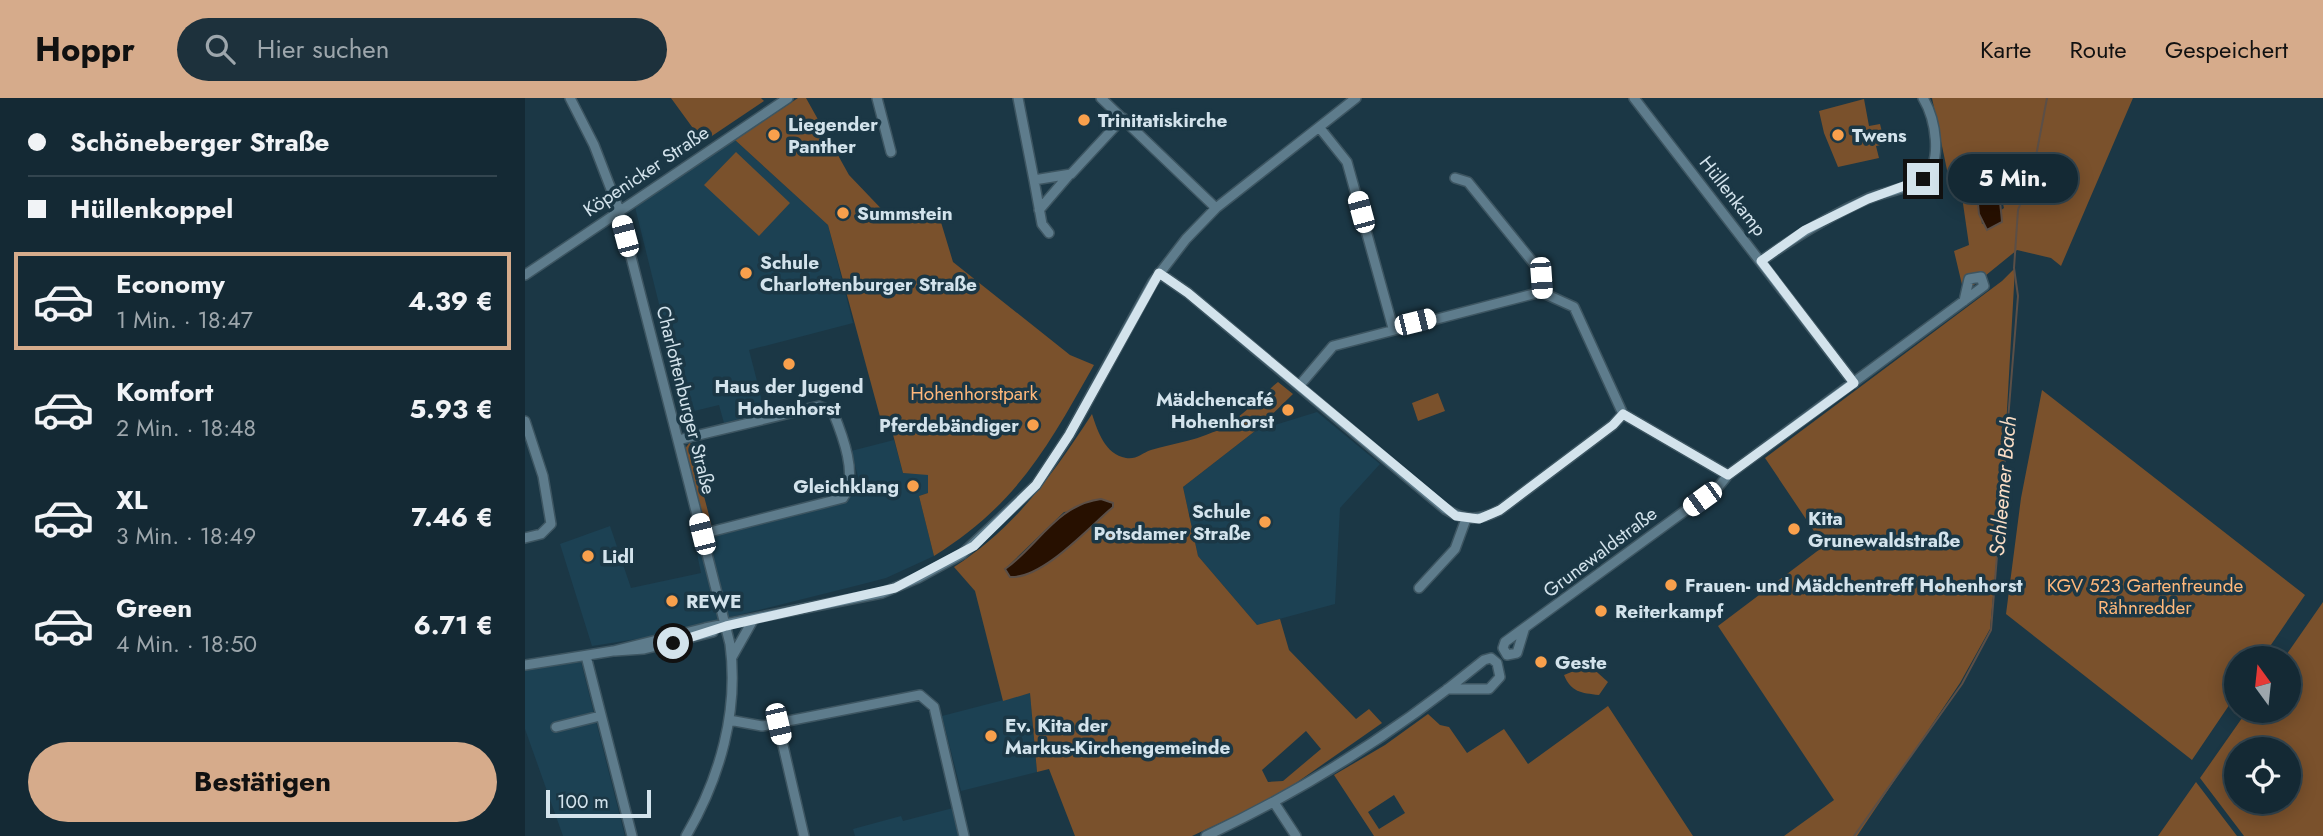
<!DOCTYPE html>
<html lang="de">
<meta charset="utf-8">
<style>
:root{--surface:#142934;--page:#1d313c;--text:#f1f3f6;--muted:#9da6ac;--line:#33454f;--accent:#d6ab8b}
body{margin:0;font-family:Jost,sans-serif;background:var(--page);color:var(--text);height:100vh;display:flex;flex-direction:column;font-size:26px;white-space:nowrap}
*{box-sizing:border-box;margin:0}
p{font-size:23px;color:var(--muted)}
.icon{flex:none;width:38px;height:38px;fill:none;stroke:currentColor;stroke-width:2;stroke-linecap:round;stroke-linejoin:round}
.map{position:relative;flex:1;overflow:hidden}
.details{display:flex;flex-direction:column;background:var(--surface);width:525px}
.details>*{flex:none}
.banner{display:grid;align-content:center;height:154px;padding:0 28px;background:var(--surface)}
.needle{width:46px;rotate:345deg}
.fabs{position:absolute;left:1699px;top:548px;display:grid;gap:14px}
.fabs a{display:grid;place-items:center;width:77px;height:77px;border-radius:50%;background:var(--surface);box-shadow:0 4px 18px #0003,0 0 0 2px var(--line);font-size:35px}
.scale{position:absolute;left:21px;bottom:18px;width:105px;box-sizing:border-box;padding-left:7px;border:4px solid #d3e3ec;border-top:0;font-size:19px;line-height:24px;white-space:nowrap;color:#d3e3ec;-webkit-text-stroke:5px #1b3745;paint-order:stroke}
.end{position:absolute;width:32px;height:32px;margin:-16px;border:9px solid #d3e3ec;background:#111;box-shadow:0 0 0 4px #111}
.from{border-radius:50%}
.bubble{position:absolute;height:49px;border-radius:24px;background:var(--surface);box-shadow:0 4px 18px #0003,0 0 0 2px var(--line);font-size:23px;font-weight:700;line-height:49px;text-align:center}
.car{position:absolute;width:21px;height:42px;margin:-21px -10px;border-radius:9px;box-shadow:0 0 5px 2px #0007;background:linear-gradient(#fff 24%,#345 0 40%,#fff 0 76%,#345 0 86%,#fff 0)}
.banner b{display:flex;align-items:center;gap:24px;height:66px;font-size:26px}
.banner b+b{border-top:2px solid var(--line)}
.banner i{width:18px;height:18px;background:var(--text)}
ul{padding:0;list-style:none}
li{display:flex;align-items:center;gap:21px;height:98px;margin:0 14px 10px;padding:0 14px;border:4px solid transparent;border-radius:0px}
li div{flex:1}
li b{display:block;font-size:26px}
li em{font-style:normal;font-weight:700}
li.on{border-color:var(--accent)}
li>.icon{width:63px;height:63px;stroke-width:1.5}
.button{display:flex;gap:14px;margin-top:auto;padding:14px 28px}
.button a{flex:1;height:80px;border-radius:42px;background:var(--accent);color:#111;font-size:28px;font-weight:700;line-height:80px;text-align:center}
header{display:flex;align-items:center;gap:42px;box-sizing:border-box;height:98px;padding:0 35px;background:var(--accent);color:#111}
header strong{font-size:33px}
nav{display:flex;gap:38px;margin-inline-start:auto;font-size:24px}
.search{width:490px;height:63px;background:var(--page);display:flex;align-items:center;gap:18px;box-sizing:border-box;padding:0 24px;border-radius:38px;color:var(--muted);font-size:26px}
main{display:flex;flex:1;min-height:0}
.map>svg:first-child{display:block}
.built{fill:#1c4153}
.green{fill:#7a512c;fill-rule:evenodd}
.water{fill:#271000;stroke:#5b4f47;stroke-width:2}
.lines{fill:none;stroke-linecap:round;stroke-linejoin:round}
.stream{stroke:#5b4f47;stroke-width:2}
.minor-casing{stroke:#3d5561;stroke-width:12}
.minor{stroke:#5e7c8c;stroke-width:9}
.route{stroke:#d3e3ec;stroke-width:9}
.poi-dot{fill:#f9a04c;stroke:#1b3745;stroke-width:2.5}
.labels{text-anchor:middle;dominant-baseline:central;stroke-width:7;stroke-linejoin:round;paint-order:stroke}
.poi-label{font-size:19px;font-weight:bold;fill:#d3e3ec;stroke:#1b3745;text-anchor:start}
.street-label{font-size:19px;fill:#d3e3ec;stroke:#1b3745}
.park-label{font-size:19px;fill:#ffb87b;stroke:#1b3745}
.water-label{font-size:21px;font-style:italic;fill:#faddc5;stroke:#1b3745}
</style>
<header>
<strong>Hoppr</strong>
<div class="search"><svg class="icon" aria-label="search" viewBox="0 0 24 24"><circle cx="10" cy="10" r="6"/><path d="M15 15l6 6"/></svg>Hier suchen</div>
<nav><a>Karte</a><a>Route</a><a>Gespeichert</a></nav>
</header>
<main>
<section class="details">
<div class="banner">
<b><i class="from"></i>Schöneberger Straße</b>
<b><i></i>Hüllenkoppel</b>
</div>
<ul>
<li class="on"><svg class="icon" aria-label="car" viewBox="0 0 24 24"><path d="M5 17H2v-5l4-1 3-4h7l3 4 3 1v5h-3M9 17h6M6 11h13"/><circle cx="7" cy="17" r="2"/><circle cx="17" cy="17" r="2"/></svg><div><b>Economy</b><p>1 Min. · 18:47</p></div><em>4.39 €</em></li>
<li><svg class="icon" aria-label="car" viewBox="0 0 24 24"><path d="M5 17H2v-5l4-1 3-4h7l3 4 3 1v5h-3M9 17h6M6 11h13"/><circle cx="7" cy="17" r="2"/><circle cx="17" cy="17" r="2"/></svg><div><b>Komfort</b><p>2 Min. · 18:48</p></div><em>5.93 €</em></li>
<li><svg class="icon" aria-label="car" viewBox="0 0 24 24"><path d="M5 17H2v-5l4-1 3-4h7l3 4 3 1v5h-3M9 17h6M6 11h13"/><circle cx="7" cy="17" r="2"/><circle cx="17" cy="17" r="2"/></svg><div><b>XL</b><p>3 Min. · 18:49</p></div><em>7.46 €</em></li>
<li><svg class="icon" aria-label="car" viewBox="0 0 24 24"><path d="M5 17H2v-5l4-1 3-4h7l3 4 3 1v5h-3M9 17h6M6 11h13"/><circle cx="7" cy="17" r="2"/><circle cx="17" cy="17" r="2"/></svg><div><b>Green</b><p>4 Min. · 18:50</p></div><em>6.71 €</em></li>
</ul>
<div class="button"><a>Bestätigen</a></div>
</section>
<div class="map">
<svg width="1798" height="738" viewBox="0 0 1798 738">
<rect width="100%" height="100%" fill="#1b3745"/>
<path class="built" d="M210 42 303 127 328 225 224 252 240 314 199 325 194 307 161 315 110 109Z
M792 314 855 366 815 410 810 506 732 527 673 458 658 389 730 333Z
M369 342 378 375 403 376V395L394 398 409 458 361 480 334 487 125 539 67 548 35 446 85 428 106 490 176 475 168 436 313 396 334 382 326 353Z
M56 564 100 738H38L0 631V572Z
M505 595 512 674 436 693 417 618Z
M428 710 433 738H330L328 731 376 718 378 723Z"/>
<path class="green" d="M146 0H236L239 3 178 44Z
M273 0H281L324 77 367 122 412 111 428 164 545 257 569 267C522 350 492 406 409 458L394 398 403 395V377L378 375 365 325 357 326 303 127 210 42Z
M1407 0H1608L1536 168 1526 160 1492 152 1439 195 1429 153 1444 147 1434 78 1429 79 1422 72ZM1452 86H1473L1479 110 1457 126Z
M1339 1 1344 28 1355 26 1360 46 1351 48 1354 60 1313 69 1299 35 1294 13Z
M211 54 265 105 234 138 179 87Z
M1490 170 1477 401 1465 531 1435 585 1332 738H1259L1309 702 1193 528 1299 448 1240 360 1477 183Z
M753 284 768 296 730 333 658 389 673 458 732 527 755 521 764 552 831 621 844 611 857 625 751 699 667 738H550L524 671 512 674 505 595 478 603 450 493 429 469C491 429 528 376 567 316 573 334 580 356 601 360 611 362 617 355 626 352 650 345 676 342 698 329 718 318 736 298 753 284ZM588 409C555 436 529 461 491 479L480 471 539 414ZM781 633 796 651 758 683 743 684 737 672Z
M1517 292 1780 497 1737 560H1712L1711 597 1667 662 1481 516 1496 400Z
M913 295 920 313 893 323 887 305Z
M165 344 187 429 178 425 159 352Z
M1798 504V738H1719L1675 680 1722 613 1764 612V560H1759ZM1764 651V704H1712V651Z
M1064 567 1083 584 1074 597C1056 595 1046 594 1039 577Z
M1083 608 1168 738H849L809 677 860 647 903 616 915 627 924 629 942 655 979 631 1003 666ZM869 697 880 715 854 731 843 714Z
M1671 684 1712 738H1633Z"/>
<path class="water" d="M1472 80C1474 96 1476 110 1477 124L1462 132 1454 116 1451 86 1457 81Z
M576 401 588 405V409C564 429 518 481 485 479L480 471C513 448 531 407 576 401Z"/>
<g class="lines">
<path class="stream" d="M1329 738 1437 586 1466 532 1493 198 1489 170 1493 112 1508 74 1522 0"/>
<g class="minor-casing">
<path id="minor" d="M45 0 69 47 94 112 205 546C214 613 195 680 161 738
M352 0 366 54
M493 0 509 82 546 76 598 20
M576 0 691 110
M1109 0 1329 285
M794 29 822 64 868 230
M930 80 943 84 1011 168 1016 194
M509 82 517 126 524 135
M514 112 544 77
M1236 163C1270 139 1304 118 1342 101 1358 94 1384 91 1398 81 1419 64 1410 20 1398 0
M634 175 663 195 920 411C940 423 954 423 975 412L1088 327 1098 316 1203 377
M0 177 263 0
M774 288 808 248 1016 194 1049 209 1098 316
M0 323 18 378 26 426 16 436 0 440
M153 342 294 308 308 314C317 336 334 379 318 400L177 436
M894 490 930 451 941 421
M999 532 992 555 982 557 978 550 980 544 1194 388 1203 377 1459 188 1456 179 1444 181 1439 203
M90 553 119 551 188 534
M61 558 107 738
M207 559 228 522
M0 567 88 553 180 530 357 495 393 480 437 456 511 387 544 337 628 184 661 141 691 110 831 0
M204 622 237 628 395 597 409 609 439 738
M253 626 279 738
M31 629 75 618
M750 706 771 738
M681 738C781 691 874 632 959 562L966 560 972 565 975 579 964 591H922"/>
</g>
<use href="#minor" class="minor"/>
</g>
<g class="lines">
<path class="route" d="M148 545 201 528 370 490 449 448 511 387 544 337 634 175 663 195 931 418 954 421 975 412 1088 327 1098 316 1203 377 1329 285 1236 163 1280 132 1343 101 1398 81"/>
</g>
<g class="poi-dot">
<circle cx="559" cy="22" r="7"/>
<circle cx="249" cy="37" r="7"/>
<circle cx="1313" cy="37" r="7"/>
<circle cx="318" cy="115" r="7"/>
<circle cx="221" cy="175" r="7"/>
<circle cx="264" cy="266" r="7"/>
<circle cx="763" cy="312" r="7"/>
<circle cx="508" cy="327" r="7"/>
<circle cx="388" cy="388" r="7"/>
<circle cx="740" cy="424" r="7"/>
<circle cx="1269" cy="431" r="7"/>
<circle cx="63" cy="458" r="7"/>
<circle cx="1146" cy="487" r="7"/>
<circle cx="147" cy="503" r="7"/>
<circle cx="1076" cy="513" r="7"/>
<circle cx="1016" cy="564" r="7"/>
<circle cx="466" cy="638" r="7"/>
</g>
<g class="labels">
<g class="poi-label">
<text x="573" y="22">Trinitatiskirche</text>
<text x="263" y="26">Liegender<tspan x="263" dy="22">Panther</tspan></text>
<text x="1327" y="37">Twens</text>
<text x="332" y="115">Summstein</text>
<text x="235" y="164">Schule<tspan x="235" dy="22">Charlottenburger Straße</tspan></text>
<text x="264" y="288" text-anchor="middle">Haus der Jugend<tspan x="264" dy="22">Hohenhorst</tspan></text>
<text x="749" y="301" text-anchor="end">Mädchencafé<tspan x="749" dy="22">Hohenhorst</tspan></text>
<text x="494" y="327" text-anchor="end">Pferdebändiger</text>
<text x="374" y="388" text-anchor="end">Gleichklang</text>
<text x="726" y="413" text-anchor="end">Schule<tspan x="726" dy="22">Potsdamer Straße</tspan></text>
<text x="1283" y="420">Kita<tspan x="1283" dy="22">Grunewaldstraße</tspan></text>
<text x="77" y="458">Lidl</text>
<text x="1160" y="487">Frauen- und Mädchentreff Hohenhorst</text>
<text x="161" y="503">REWE</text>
<text x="1090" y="513">Reiterkampf</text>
<text x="1030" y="564">Geste</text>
<text x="480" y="627">Ev. Kita der<tspan x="480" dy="22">Markus-Kirchengemeinde</tspan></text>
</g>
<g class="street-label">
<text transform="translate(121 73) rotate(-34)">Köpenicker Straße</text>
<text transform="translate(1208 98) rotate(52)">Hüllenkamp</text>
<text transform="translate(161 302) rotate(76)">Charlottenburger Straße</text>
<text transform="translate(1075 454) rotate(-37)">Grunewaldstraße</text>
</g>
<g class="park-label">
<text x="449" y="295">Hohenhorstpark</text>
<text x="1620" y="487">KGV 523 Gartenfreunde<tspan x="1620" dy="22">Rähnredder</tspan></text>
</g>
<g class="water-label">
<text transform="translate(1478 388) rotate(-85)">Schleemer Bach</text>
</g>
</g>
</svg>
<div class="fabs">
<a><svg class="needle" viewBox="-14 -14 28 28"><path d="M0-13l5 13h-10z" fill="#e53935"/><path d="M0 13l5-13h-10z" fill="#9da6ac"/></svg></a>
<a><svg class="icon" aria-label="locate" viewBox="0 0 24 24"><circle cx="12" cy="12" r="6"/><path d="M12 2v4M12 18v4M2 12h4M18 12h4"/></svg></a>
</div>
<div class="scale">100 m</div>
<i class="end from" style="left:148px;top:545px"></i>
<i class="end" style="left:1398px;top:81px"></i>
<div class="bubble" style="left:1423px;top:56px;width:130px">5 Min.</div>
<i class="car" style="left:836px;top:114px;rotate:345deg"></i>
<i class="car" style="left:100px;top:138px;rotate:345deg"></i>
<i class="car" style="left:1016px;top:180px;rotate:176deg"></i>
<i class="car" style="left:890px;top:224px;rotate:76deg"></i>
<i class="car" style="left:1177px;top:401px;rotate:234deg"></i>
<i class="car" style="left:177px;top:436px;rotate:346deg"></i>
<i class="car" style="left:253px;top:626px;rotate:167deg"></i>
</div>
</main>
